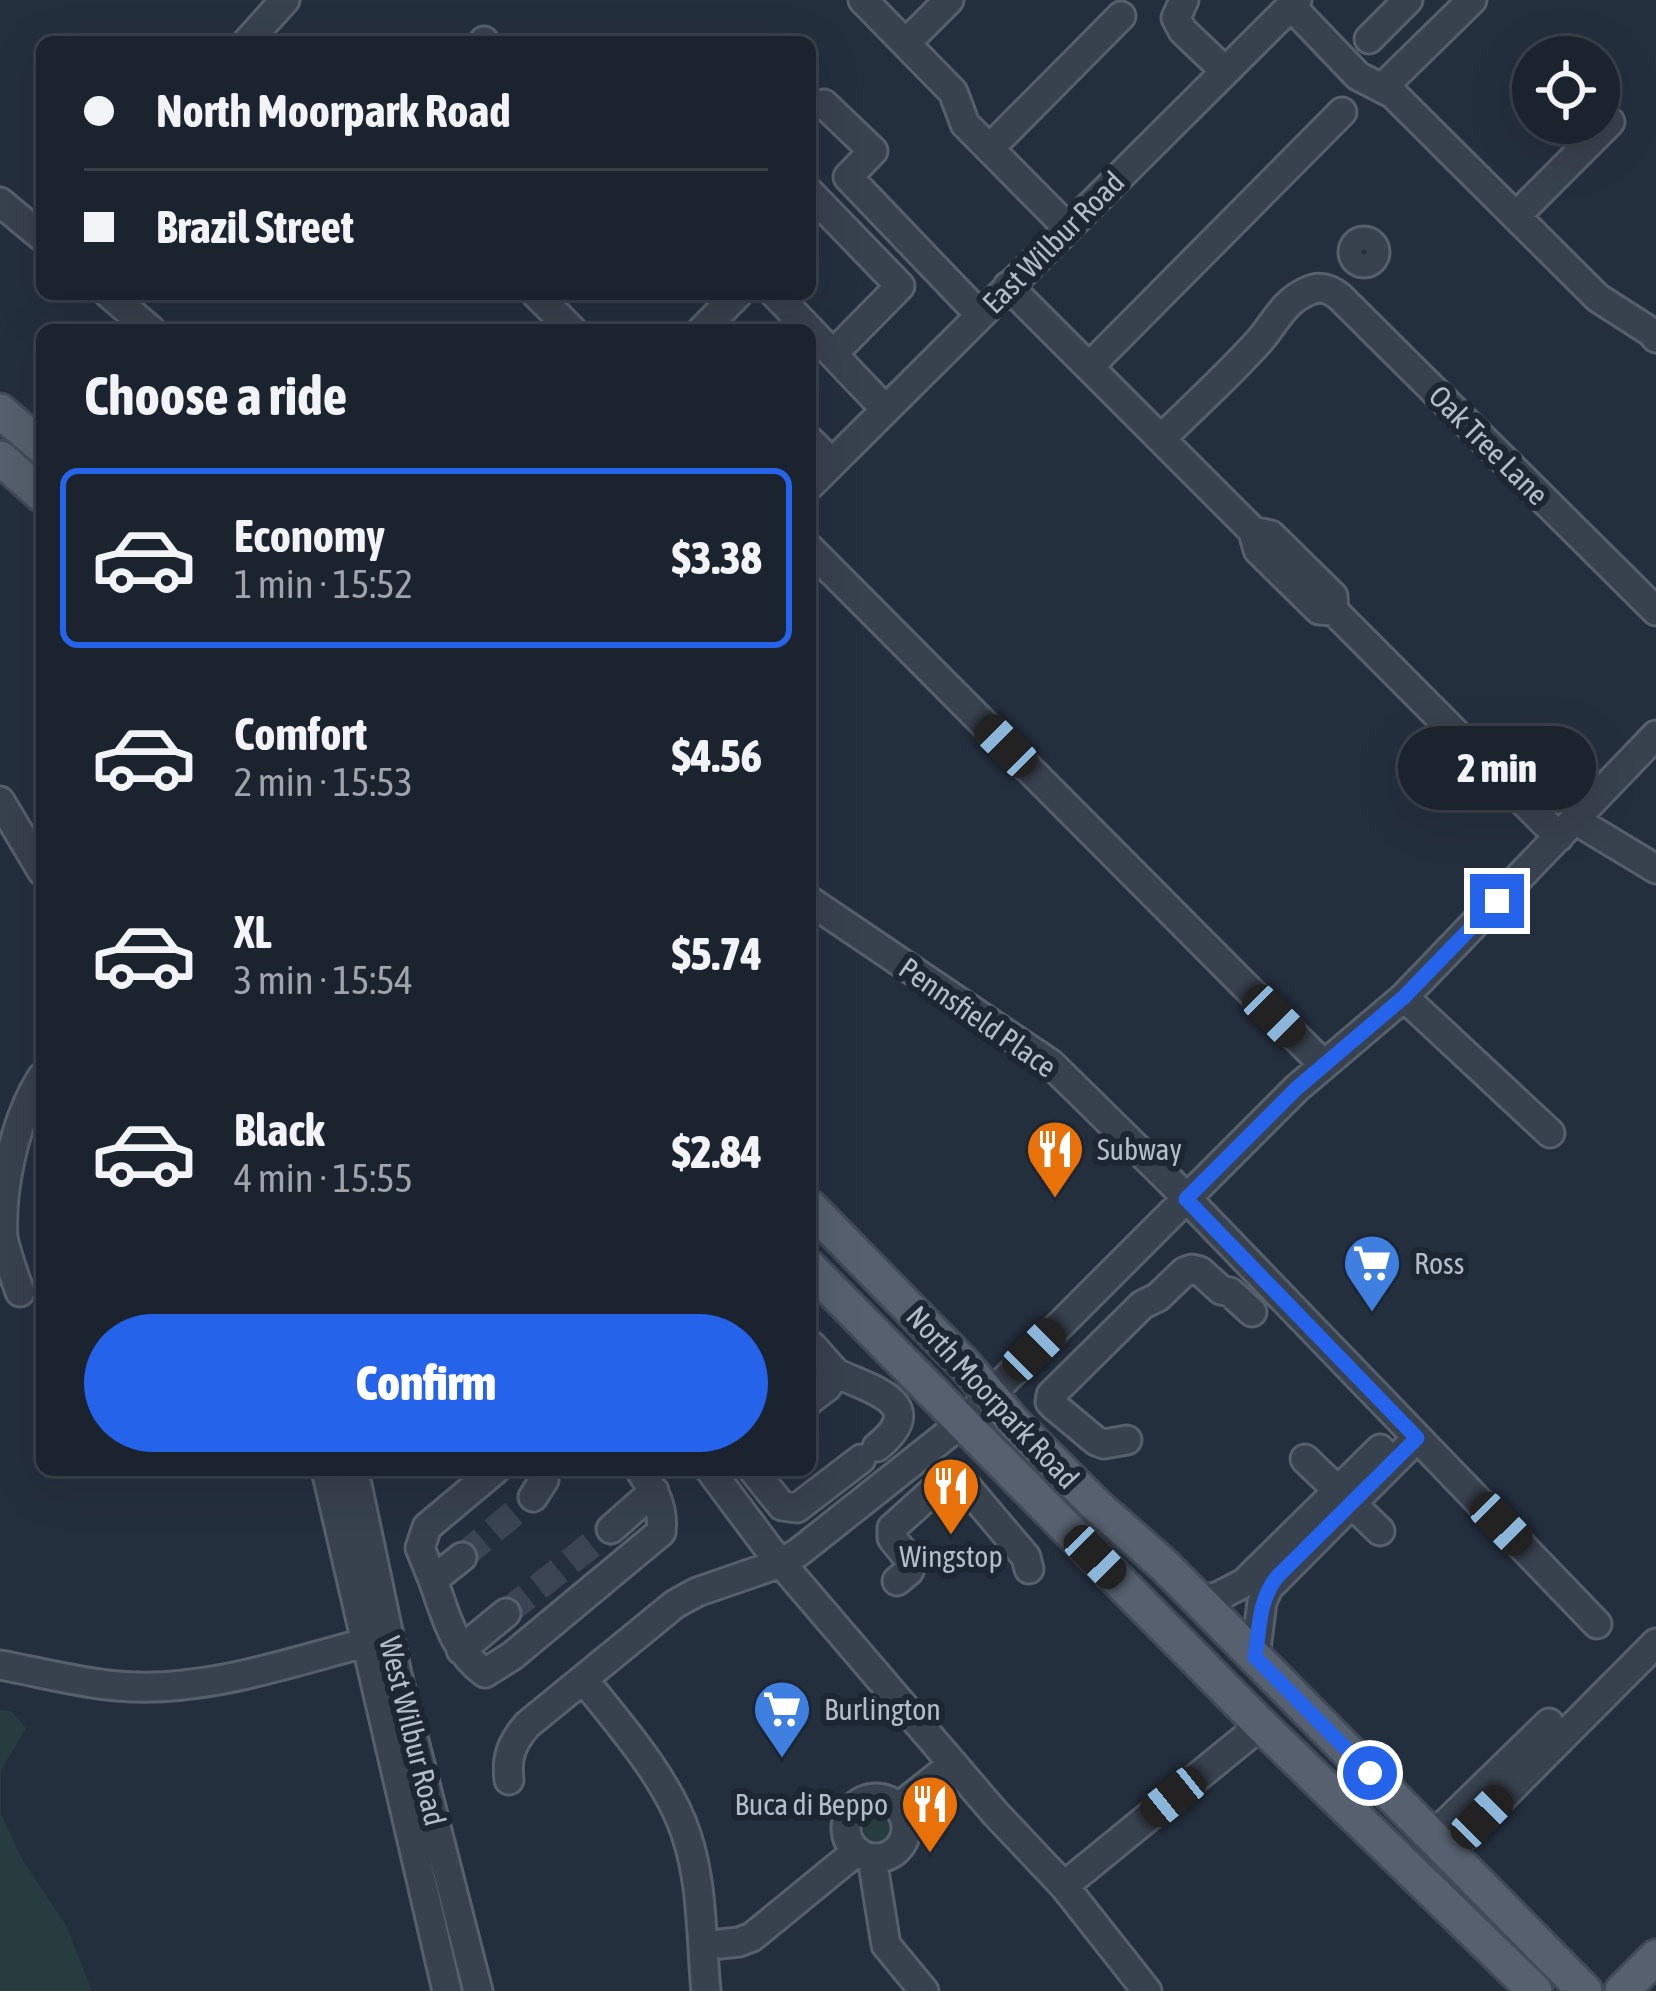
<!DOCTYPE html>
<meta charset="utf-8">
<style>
:root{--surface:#1b232e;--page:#282f3a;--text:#f1f3f6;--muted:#a0a4aa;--line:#39404a;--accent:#2563eb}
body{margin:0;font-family:"Asap Condensed",sans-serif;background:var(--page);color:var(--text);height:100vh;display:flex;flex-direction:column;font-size:45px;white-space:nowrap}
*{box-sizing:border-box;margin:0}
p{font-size:39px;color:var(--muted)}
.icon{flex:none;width:66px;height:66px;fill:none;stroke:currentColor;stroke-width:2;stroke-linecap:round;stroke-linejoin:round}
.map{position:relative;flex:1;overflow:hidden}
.panel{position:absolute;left:36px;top:324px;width:780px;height:1152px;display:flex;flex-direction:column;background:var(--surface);border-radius:18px;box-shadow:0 12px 48px #0002,0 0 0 3px var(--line)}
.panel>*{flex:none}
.hud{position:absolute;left:36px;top:36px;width:780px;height:264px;border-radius:18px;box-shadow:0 12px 48px #0002,0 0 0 3px var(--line);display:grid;align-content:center;height:264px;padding:0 48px;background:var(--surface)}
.fabs{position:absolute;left:1512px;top:36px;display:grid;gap:24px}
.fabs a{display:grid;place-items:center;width:108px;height:108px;border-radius:50%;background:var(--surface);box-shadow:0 12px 48px #0002,0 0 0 3px var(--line);font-size:60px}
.end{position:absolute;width:54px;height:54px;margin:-27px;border:15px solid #2563eb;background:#fff;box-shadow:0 0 0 6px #fff}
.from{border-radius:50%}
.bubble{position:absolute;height:84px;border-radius:42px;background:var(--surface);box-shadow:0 12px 48px #0002,0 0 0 3px var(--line);font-size:39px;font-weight:800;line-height:84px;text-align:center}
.car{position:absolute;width:36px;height:72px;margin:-36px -18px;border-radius:15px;box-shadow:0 0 9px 3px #0007;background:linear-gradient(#222 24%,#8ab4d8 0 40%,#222 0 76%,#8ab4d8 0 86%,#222 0)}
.hud b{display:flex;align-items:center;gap:42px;height:114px;font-size:45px}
.hud b+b{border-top:3px solid var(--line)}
.hud i{width:30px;height:30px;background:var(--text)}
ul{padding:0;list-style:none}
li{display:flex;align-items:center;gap:36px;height:180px;margin:0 24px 18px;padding:0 24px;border:6px solid transparent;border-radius:18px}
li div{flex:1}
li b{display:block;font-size:45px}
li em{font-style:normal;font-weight:800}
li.active{border-color:var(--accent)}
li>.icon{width:108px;height:108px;stroke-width:1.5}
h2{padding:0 48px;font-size:54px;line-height:144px}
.action{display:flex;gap:24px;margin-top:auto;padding:24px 48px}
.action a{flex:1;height:138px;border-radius:72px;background:var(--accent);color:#fff;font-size:48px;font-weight:800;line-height:138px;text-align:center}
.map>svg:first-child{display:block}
.green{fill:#263c3f}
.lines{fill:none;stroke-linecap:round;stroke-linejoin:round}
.minor-tunnel{stroke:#3a4453;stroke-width:27;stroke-dasharray:27 14;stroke-linecap:butt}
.minor-casing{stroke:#565f6c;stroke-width:33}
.major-casing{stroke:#414a57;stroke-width:39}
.minor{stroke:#38414e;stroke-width:27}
.major{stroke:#56606e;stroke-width:33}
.route{stroke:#2563eb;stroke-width:15}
.labels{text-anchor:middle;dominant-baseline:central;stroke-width:12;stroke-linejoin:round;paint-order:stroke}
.street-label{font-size:30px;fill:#b4bcc9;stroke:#1d2633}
.poi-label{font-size:30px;fill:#b4bcc9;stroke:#1d2633;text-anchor:start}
</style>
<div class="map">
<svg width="1656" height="1991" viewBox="0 0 1656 1991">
<rect width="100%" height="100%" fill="#242f3e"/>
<path class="green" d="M0 1710 11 1711 26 1728 1 1770V1814L22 1859 67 1927 92 1991H0Z
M863 1828a15 15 0 1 1 30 0a15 15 0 1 1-30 0Z"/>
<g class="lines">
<path class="minor-tunnel" d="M462 1557 533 1497
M506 1613 611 1529"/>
<g class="minor-casing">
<path id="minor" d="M863 0 953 92 965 124 1067 227
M1184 0 1176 18 1183 31 1225 71
M1291 6 1358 76 1393 94 1598 298 1651 332 1656 338
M1369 39 1408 0
M247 42 285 0
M484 42V41
M906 43 949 0
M1382 88 1472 0
M824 104 873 151 848 177 980 315
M990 148 1121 16
M810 193 900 286 833 354
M0 202 42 237
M1516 216 1610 122
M1353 252a11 11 0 1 1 22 0a11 11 0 1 1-22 0Z
M1008 286 1253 531 1258 550 1319 610 1334 611
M109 294 151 330
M536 294 572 330
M775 294 810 330
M702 330 738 294
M810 330 885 409
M1089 367 1342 112
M1161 439C1194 406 1230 374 1261 339 1276 321 1284 302 1306 292 1319 285 1329 288 1340 297L1656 611
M810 441 832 463
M810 485 1297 0
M1253 531 1271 535 1333 596 1334 611 1559 837
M810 549 1324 1065
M0 801 42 871
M1575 820 1656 869
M810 901 1051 1064 1169 1180 1597 1624
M1404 997 1550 1133
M20 1292C14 1275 7 1256 3 1238 0 1188 15 1119 42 1077
M810 1348 812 1346 836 1373 827 1387 810 1400
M836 1373C871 1390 931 1403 877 1447
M1127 1440 1104 1444 1096 1441 1054 1406 1050 1402 1051 1395 1142 1305 1158 1297 1184 1272 1192 1269 1200 1271 1221 1290 1230 1292 1252 1312
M1305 1459 1380 1531
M326 1470 447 1991
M354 1470 397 1674 478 1991
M710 1470 769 1549 995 1813 1064 1886 1147 1991
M753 1470 782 1506 797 1508 861 1459
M533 1497 544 1480 541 1470
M611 1529 654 1491
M462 1557 433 1580C446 1615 453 1650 485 1673L512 1656 661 1532C664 1506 654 1491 640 1470
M433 1580 420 1548 427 1527 495 1470
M897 1581 909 1571 912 1563 892 1538V1528L943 1482 951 1479 965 1485 1026 1557 1029 1569
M1200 1601 1219 1596 1244 1583 1380 1449
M461 1650 506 1613
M1255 1657 1262 1602 1268 1588 1417 1438
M0 1665C39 1672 79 1683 118 1686 207 1694 295 1660 380 1639
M584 1680C620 1725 668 1779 686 1834 703 1884 701 1939 706 1991
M509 1780C506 1756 512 1743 527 1725L675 1604 697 1592 781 1563 799 1552 963 1422 1297 1088 1404 997 1656 735
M846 1828a30 30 0 1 1 60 0a30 30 0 1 1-60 0Z
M899 1807 953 1764
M1432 1837 1549 1723
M1447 1853 1656 1643
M872 1858 886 1945 924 1991
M1064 1886 1261 1725
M720 1944 739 1942 752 1937 857 1851"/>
</g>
<g class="major-casing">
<path id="major" d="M0 411 42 447
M0 458 42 495
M810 1207 964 1364 1014 1423 1097 1506 1165 1566 1585 1991
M810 1268 1261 1725 1535 1991
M1622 1991 1656 1957"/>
</g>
<use href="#minor" class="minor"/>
<use href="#major" class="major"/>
</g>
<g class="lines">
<path class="route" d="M1370 1773 1255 1657C1260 1628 1258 1601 1277 1577L1417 1438 1186 1199 1297 1088 1404 997 1497 901"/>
</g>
<defs>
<g id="restaurant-pin" transform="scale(3)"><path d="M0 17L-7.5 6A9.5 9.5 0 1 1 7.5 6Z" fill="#e8710a" stroke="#1d2633"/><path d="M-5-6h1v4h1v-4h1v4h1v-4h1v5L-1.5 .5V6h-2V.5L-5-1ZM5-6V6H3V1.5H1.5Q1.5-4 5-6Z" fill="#fff"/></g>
<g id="supermarket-pin" transform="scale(3)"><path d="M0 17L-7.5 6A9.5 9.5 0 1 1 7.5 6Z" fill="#3f7fe0" stroke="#1d2633"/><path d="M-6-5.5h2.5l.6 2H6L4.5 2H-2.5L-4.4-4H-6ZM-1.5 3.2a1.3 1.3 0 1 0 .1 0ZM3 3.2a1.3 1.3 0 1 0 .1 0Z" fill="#fff"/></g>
</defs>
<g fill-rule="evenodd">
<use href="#restaurant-pin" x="1055" y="1149"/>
<use href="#supermarket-pin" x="1372" y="1263"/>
<use href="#restaurant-pin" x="951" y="1486"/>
<use href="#supermarket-pin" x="782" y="1709"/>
<use href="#restaurant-pin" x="930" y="1804"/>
</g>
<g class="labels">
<g class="street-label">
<text transform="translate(1053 242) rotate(-45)">East Wilbur Road</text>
<text transform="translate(1489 445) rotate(45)">Oak Tree Lane</text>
<text transform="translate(978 1017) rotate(35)">Pennsfield Place</text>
<text transform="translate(993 1397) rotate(47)">North Moorpark Road</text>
<text transform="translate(413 1731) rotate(76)">West Wilbur Road</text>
</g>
<g class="poi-label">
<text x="1097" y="1149">Subway</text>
<text x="1414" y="1263">Ross</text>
<text x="951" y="1556" text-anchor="middle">Wingstop</text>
<text x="824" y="1709">Burlington</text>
<text x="888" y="1804" text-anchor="end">Buca di Beppo</text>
</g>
</g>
</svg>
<div class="fabs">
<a><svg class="icon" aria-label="locate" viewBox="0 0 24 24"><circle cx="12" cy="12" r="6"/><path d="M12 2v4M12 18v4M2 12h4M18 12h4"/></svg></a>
</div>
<i class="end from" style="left:1370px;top:1773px"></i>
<i class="end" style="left:1497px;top:901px"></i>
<div class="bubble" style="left:1398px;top:726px;width:198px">2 min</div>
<i class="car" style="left:1006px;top:746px;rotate:315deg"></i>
<i class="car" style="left:1274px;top:1016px;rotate:135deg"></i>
<i class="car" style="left:1034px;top:1350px;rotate:45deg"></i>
<i class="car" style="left:1501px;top:1524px;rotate:136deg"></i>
<i class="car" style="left:1095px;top:1557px;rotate:136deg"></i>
<i class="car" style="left:1173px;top:1797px;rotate:231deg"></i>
<i class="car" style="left:1482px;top:1817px;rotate:44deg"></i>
<div class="hud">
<b><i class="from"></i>North Moorpark Road</b>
<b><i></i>Brazil Street</b>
</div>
<section class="panel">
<h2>Choose a ride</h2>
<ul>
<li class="active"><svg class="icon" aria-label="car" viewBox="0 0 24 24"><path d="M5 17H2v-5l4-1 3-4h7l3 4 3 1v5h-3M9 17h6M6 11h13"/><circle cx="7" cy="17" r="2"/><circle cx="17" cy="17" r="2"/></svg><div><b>Economy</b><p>1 min · 15:52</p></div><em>$3.38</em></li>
<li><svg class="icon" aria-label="car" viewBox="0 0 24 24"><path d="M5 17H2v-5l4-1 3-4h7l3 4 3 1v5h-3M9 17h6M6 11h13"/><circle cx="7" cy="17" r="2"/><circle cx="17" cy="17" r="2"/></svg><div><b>Comfort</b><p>2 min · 15:53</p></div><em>$4.56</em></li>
<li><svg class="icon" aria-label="car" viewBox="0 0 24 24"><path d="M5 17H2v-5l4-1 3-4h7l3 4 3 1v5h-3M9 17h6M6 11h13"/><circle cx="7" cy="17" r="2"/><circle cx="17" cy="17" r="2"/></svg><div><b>XL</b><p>3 min · 15:54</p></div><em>$5.74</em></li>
<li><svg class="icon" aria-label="car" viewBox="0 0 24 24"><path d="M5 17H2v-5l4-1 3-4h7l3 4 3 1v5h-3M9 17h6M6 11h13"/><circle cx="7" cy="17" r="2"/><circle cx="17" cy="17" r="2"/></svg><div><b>Black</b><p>4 min · 15:55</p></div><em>$2.84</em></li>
</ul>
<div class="action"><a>Confirm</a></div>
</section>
</div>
